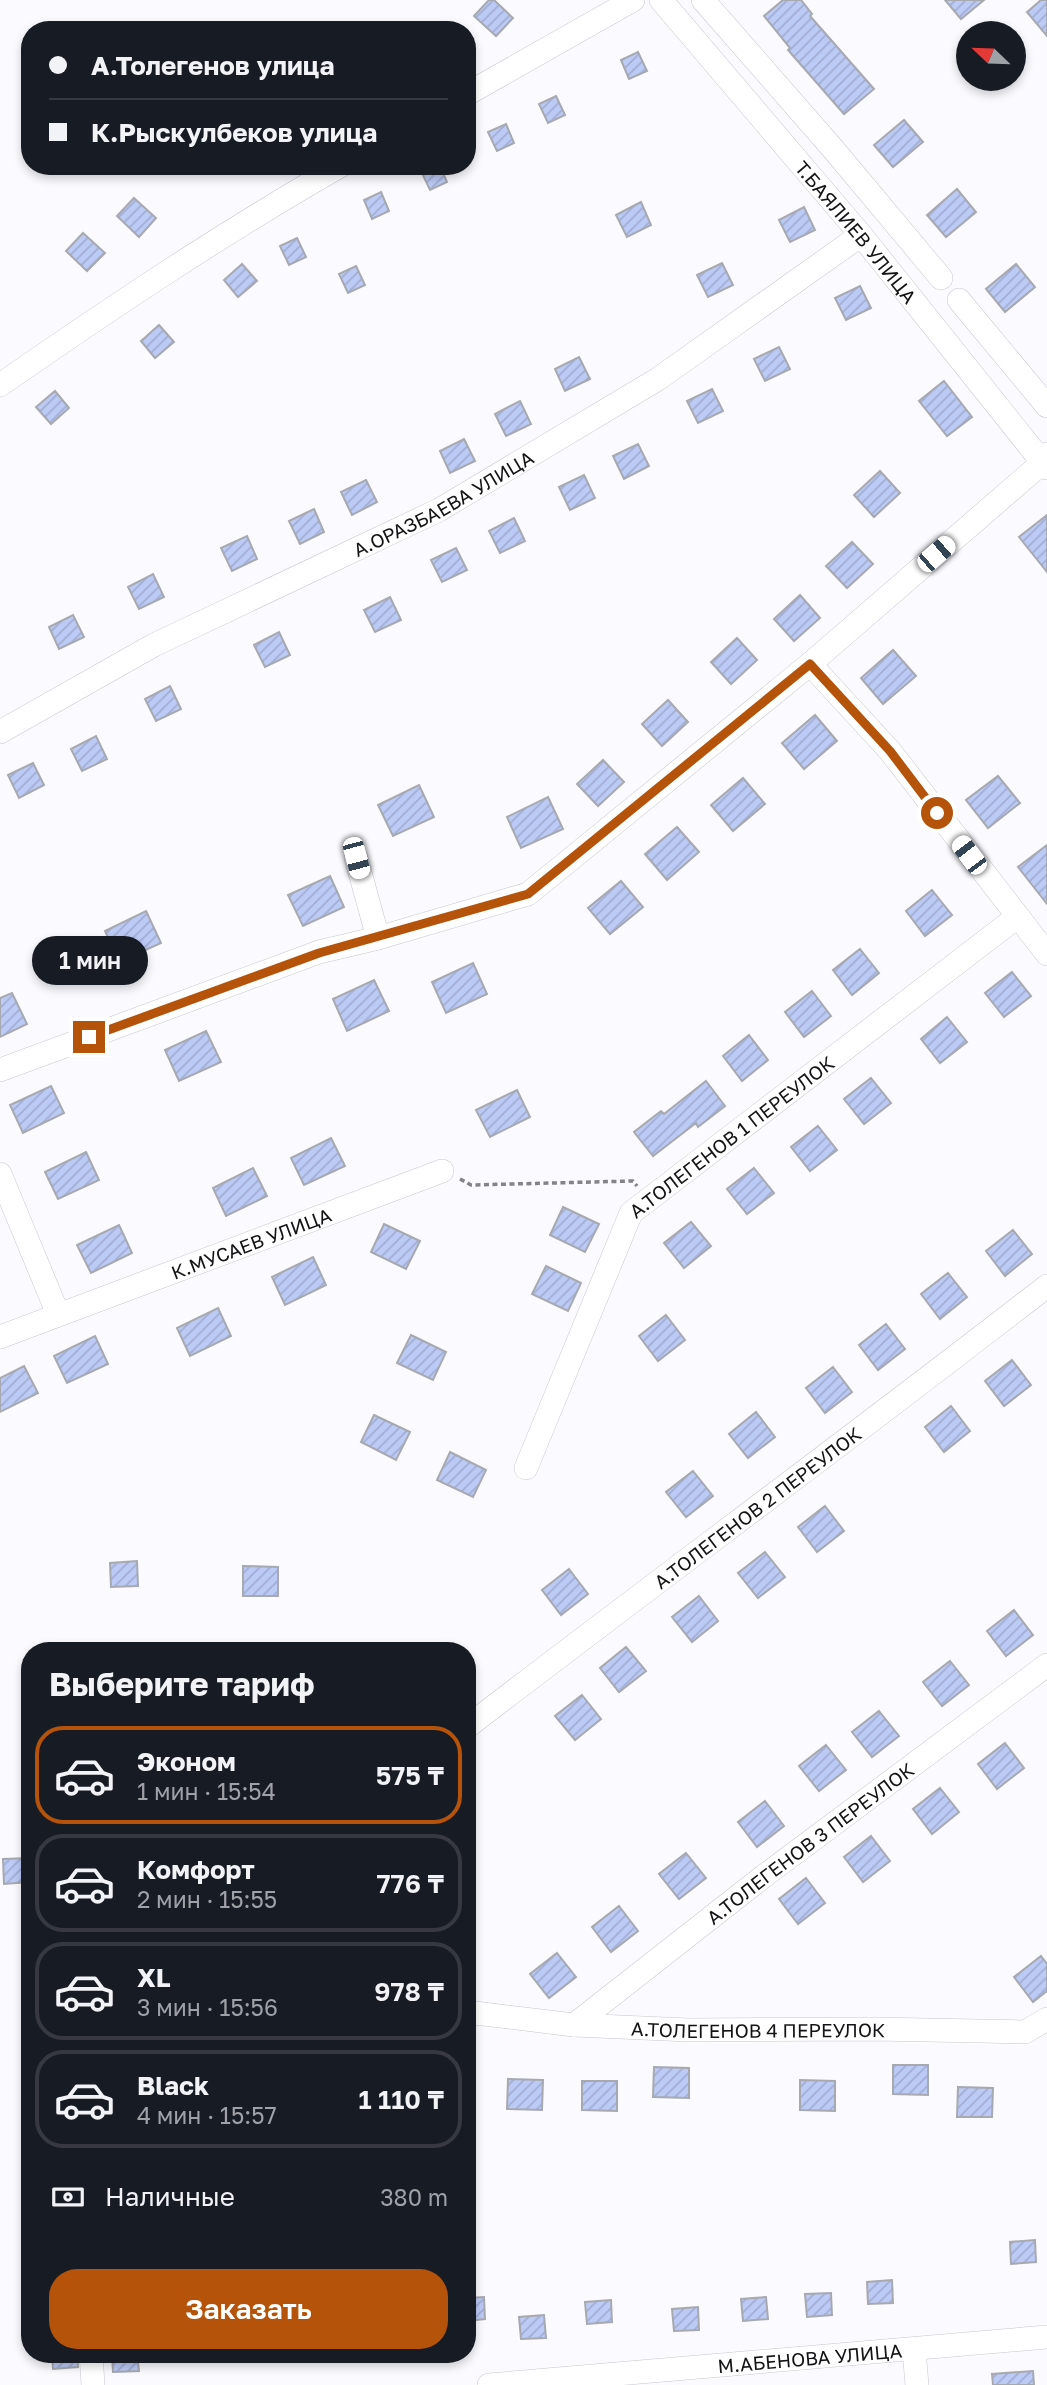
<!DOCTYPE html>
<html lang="ru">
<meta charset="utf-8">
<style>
:root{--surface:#171b24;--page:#20242c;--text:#f1f3f6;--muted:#9ea1a6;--line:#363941;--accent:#b45309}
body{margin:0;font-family:"Golos Text",sans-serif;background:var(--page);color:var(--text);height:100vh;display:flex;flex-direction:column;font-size:26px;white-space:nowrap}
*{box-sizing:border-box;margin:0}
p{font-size:23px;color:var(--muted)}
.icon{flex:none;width:38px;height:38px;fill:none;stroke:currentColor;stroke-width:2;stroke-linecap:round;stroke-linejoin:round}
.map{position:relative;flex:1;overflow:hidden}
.drawer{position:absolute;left:21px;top:1642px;width:455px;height:721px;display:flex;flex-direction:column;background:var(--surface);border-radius:28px;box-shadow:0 4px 10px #0003}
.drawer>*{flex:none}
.top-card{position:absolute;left:21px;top:21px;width:455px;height:154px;border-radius:28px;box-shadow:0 4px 10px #0003;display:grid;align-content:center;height:154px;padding:0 28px;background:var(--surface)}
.needle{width:46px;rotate:293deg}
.fabs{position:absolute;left:956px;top:21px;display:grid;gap:14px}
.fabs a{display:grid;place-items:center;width:70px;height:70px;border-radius:50%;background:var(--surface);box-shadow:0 4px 10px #0003;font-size:35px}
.end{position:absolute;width:32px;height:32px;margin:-16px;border:9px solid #b45309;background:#fff;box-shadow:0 0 0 4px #fff}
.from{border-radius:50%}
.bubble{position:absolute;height:49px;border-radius:24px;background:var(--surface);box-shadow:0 4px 10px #0003;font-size:23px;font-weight:600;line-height:49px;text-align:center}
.car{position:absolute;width:21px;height:42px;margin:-21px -10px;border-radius:9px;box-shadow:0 0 5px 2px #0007;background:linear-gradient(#fff 24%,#345 0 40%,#fff 0 76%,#345 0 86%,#fff 0)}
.top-card b{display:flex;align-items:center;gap:24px;height:66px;font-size:26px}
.top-card b+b{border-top:2px solid var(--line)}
.top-card i{width:18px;height:18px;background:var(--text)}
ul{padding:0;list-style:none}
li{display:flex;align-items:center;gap:21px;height:98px;margin:0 14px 10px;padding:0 14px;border:4px solid var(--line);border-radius:28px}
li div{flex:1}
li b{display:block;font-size:26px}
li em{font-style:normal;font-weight:600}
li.selected{border-color:var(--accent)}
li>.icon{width:63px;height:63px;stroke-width:1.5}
h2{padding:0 28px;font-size:32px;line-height:84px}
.pay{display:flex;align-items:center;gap:18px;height:77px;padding:0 28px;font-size:26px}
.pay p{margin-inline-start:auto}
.button{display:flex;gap:14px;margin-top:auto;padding:14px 28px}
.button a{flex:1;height:80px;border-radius:28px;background:var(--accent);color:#fff;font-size:28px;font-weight:600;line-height:80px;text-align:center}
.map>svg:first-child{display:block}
.building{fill:url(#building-hatch);stroke:#a7a9b0;stroke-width:2}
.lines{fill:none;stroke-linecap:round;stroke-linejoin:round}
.minor-casing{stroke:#c9c7cf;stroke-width:24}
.path{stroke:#848385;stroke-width:3.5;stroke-dasharray:5 3.5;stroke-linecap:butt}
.minor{stroke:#fff;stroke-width:23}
.route{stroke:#b45309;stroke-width:9}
.labels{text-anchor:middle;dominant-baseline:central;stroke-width:5;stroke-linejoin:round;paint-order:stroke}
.street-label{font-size:19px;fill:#141315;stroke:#fbfafe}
</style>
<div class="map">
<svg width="1047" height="2385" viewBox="0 0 1047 2385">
<defs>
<pattern id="building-hatch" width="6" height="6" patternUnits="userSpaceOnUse" patternTransform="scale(1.75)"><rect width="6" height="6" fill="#bccaf6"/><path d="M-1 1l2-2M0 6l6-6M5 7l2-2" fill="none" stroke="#a1add2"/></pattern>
</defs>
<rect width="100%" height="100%" fill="#fbfafe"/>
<path class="building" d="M489 0H494L513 18 496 36 474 16Z
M783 0H801L812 14 810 16 874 89 844 114 788 50 790 48 764 16Z
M945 0H984L961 19Z
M1041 0H1047V36L1027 12Z
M638 52 647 71 629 79 621 60Z
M556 96 565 115 548 123 539 104Z
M904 120 923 142 893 167 874 145Z
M506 124 514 143 497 151 488 132Z
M432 166H440L447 182 430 190 421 171Z
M957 189 976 212 946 237 927 215Z
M381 192 389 211 372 219 364 200Z
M134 198 156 218 139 237 117 216Z
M641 202 651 225 627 237 616 215Z
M804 207 815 230 790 242 779 220Z
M83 233 105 253 87 271 66 251Z
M297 238 306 257 289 265 280 246Z
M722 263 733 285 708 297 697 275Z
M242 264 257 281 238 297 224 280Z
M1016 264 1035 287 1005 312 986 289Z
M356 266 365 285 348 293 339 274Z
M860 286 871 308 846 320 835 298Z
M159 325 174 342 155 358 141 341Z
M779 347 790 369 765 381 754 359Z
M579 357 590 379 565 391 555 369Z
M944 381 972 417 947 436 919 401Z
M712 389 723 411 698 423 687 401Z
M55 391 69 408 51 424 36 407Z
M520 401 531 424 506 436 495 414Z
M464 439 475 461 450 473 440 451Z
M638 444 649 466 624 479 613 456Z
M880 471 900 493 874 517 854 495Z
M584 475 595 498 570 510 559 487Z
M366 480 377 502 352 515 341 492Z
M314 509 324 532 300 544 289 521Z
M1047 515V572L1019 537Z
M514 518 525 541 500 553 489 531Z
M247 536 257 559 232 571 221 548Z
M852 542 873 564 847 588 826 566Z
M456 548 467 570 442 582 431 560Z
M153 574 164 597 139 609 128 587Z
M800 595 820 618 794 641 774 619Z
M390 597 401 620 375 632 364 610Z
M73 615 84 637 59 649 49 627Z
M279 632 290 655 265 667 254 645Z
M737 638 757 660 731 684 711 662Z
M893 650 916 676 883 704 861 678Z
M170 686 181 709 156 721 145 699Z
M668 700 688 722 662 746 642 724Z
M815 715 837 741 804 769 782 743Z
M96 736 107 759 82 771 71 749Z
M603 760 624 782 598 806 577 784Z
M33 763 44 785 19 798 8 775Z
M998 776 1020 803 988 828 966 800Z
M743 778 765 804 733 831 711 805Z
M419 785 434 817 393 836 378 805Z
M548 797 563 829 521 848 507 817Z
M677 827 699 852 667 880 645 854Z
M1047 845V904L1018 867Z
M330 876 344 907 303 926 288 895Z
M621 881 643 907 610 934 588 908Z
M932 890 952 915 925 936 906 911Z
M146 911 161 943 119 962 105 931Z
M860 949 879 973 852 995 833 970Z
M473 963 487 994 446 1013 432 982Z
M1012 972 1031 996 1004 1017 985 993Z
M374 980 389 1011 347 1031 333 999Z
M812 991 831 1016 804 1037 785 1012Z
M12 993 27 1024 0 1037V998Z
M947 1017 967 1042 940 1063 921 1039Z
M206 1031 221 1062 179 1081 165 1050Z
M749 1035 768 1060 742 1081 723 1056Z
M871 1078 891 1103 864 1124 844 1099Z
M706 1081 725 1106 698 1127 696 1123 653 1156 634 1132 661 1111 664 1114Z
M51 1086 64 1113 23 1133 10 1105Z
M517 1090 530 1117 490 1137 476 1110Z
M818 1126 837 1150 810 1171 791 1147Z
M331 1138 345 1166 304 1185 291 1158Z
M86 1152 99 1180 58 1199 45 1172Z
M253 1168 267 1196 226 1216 213 1188Z
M754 1168 774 1193 747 1214 727 1189Z
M563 1207 599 1224 585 1252 550 1235Z
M691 1222 711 1246 684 1268 664 1243Z
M384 1224 420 1241 406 1269 371 1252Z
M119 1225 132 1253 91 1273 77 1245Z
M1013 1230 1032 1254 1005 1276 986 1251Z
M313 1257 326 1285 285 1305 272 1277Z
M546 1266 581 1283 568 1311 532 1294Z
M948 1273 967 1297 940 1319 921 1294Z
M218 1308 231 1336 190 1356 177 1328Z
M666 1315 685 1340 658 1361 639 1336Z
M886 1324 905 1349 878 1370 859 1345Z
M411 1335 446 1352 433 1380 397 1363Z
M95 1336 108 1364 67 1383 54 1356Z
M1012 1360 1031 1385 1004 1406 985 1381Z
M24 1366 38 1393 0 1412V1378Z
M833 1367 852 1392 825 1413 806 1388Z
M951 1406 970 1431 944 1452 925 1427Z
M756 1412 775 1437 748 1458 729 1434Z
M374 1415 410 1432 396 1460 361 1442Z
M450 1452 486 1470 473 1497 437 1480Z
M693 1471 713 1496 686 1517 666 1492Z
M825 1506 844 1531 817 1552 798 1527Z
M765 1552 785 1577 758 1598 738 1573Z
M137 1561 138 1586 111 1587 110 1563Z
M243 1566 278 1567V1596H243Z
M569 1569 588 1594 561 1615 542 1590Z
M699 1596 718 1621 692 1642 672 1617Z
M1014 1610 1033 1635 1006 1656 987 1631Z
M626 1647 646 1671 619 1692 600 1668Z
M950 1661 969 1685 942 1706 923 1682Z
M582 1695 601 1719 575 1740 555 1716Z
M879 1711 899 1736 872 1757 852 1732Z
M1005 1743 1024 1768 997 1789 978 1764Z
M826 1745 846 1770 819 1791 799 1766Z
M940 1788 959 1812 932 1834 913 1809Z
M765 1801 784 1826 757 1847 738 1822Z
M871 1836 890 1861 863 1882 844 1857Z
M686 1853 706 1878 679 1899 659 1874Z
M30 1858V1882L4 1884 3 1859Z
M806 1878 825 1903 798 1924 779 1899Z
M619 1906 638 1931 611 1952 592 1927Z
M557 1953 576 1977 549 1998 530 1974Z
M1041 1956 1047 1964V1991L1033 2002 1014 1977Z
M893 2065H928V2095L893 2094Z
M654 2067 689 2068V2098L653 2097Z
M508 2079 543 2080 542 2110 507 2109Z
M800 2080 835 2081V2111L800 2110Z
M582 2081H617V2111L582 2110Z
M958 2087 993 2088 992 2117H957Z
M1035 2240 1036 2262 1011 2264 1010 2242Z
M892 2280 893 2303 868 2304 867 2282Z
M831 2293 832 2315 807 2317 805 2294Z
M484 2297 485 2319 467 2321V2298Z
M766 2297 768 2319 743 2321 741 2299Z
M611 2300 612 2322 587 2324 585 2302Z
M698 2307 699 2330 674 2331 672 2309Z
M544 2315 546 2338 521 2339 519 2317Z
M52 2354H77L78 2367 53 2369Z
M112 2354H137L139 2371 113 2372Z
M1033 2371 1034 2385H993L992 2374Z"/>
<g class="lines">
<g class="minor-casing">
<g id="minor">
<path id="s1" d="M661 0 861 235 1047 468"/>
<path d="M703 0 834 150 941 278"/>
<path d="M467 94 633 0"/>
<path d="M959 300 1047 406"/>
<path d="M0 385C111 308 223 233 340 166"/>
<path d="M810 664 890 751 1047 954"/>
<path id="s2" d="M0 732 154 645 439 510 658 379 861 235"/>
<path d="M356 858 378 938"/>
<path d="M0 1070 319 952 378 938 528 894 810 664 1042 463 1047 454"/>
<path d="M0 1174 58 1314"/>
<path id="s3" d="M0 1337 442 1171"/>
<path id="s4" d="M526 1468 631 1213 1017 917"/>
<path id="s5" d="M467 1727C660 1579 855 1435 1047 1286"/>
<path id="s6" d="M467 2012 574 2025 689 2030 874 2029 1025 2032 1047 2019"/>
<path id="s7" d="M574 2025 764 1876 1047 1665"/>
<path d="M914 2350 917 2385"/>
<path d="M91 2354 93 2385"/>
<path id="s8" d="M489 2385 1047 2337"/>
</g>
</g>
<path class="path" d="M460 1179 471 1185 633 1181 637 1186"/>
<use href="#minor" class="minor"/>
</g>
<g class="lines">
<path class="route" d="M89 1037 319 953 528 894 810 664 890 751 937 813"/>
</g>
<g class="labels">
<g class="street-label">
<text stroke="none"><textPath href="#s1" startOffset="303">Т.БАЯЛИЕВ УЛИЦА</textPath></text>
<text stroke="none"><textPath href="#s2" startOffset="499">А.ОРАЗБАЕВА УЛИЦА</textPath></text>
<text stroke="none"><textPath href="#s4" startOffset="402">А.ТОЛЕГЕНОВ 1 ПЕРЕУЛОК</textPath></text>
<text stroke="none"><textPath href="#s3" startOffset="268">К.МУСАЕВ УЛИЦА</textPath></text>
<text stroke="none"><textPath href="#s5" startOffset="364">А.ТОЛЕГЕНОВ 2 ПЕРЕУЛОК</textPath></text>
<text stroke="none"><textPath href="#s7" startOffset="298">А.ТОЛЕГЕНОВ 3 ПЕРЕУЛОК</textPath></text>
<text stroke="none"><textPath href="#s6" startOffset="292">А.ТОЛЕГЕНОВ 4 ПЕРЕУЛОК</textPath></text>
<text stroke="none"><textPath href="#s8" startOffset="322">М.АБЕНОВА УЛИЦА</textPath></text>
</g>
</g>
</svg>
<div class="fabs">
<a><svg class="needle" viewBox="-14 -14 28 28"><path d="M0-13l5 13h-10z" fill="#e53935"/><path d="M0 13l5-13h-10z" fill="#9ea1a6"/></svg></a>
</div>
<i class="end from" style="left:937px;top:813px"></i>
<i class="end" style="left:89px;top:1037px"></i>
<div class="bubble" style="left:32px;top:936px;width:116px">1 мин</div>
<i class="car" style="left:936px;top:554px;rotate:49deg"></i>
<i class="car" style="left:969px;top:855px;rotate:323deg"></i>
<i class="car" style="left:356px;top:858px;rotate:165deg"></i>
<div class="top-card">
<b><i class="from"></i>А.Толегенов улица</b>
<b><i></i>К.Рыскулбеков улица</b>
</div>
<section class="drawer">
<h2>Выберите тариф</h2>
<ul>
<li class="selected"><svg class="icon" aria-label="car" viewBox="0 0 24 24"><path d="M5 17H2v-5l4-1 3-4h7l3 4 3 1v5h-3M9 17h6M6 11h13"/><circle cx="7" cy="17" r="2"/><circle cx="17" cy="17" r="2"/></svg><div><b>Эконом</b><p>1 мин · 15:54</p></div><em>575 ₸</em></li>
<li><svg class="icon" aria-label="car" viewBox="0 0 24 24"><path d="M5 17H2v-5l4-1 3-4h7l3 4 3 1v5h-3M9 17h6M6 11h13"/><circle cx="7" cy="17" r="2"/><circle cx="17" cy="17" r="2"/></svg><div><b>Комфорт</b><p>2 мин · 15:55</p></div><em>776 ₸</em></li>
<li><svg class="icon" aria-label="car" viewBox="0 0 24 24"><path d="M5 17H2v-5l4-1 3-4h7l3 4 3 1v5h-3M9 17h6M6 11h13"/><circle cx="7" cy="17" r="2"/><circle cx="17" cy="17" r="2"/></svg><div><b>XL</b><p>3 мин · 15:56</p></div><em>978 ₸</em></li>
<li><svg class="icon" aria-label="car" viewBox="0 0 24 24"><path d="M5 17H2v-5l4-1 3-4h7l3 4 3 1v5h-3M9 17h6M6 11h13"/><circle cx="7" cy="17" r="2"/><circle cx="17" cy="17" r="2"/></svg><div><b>Black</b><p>4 мин · 15:57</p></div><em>1 110 ₸</em></li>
</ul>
<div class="pay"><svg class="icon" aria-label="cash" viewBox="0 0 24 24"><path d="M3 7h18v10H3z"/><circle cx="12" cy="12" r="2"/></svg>Наличные<p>380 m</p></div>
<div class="button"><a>Заказать</a></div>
</section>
</div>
